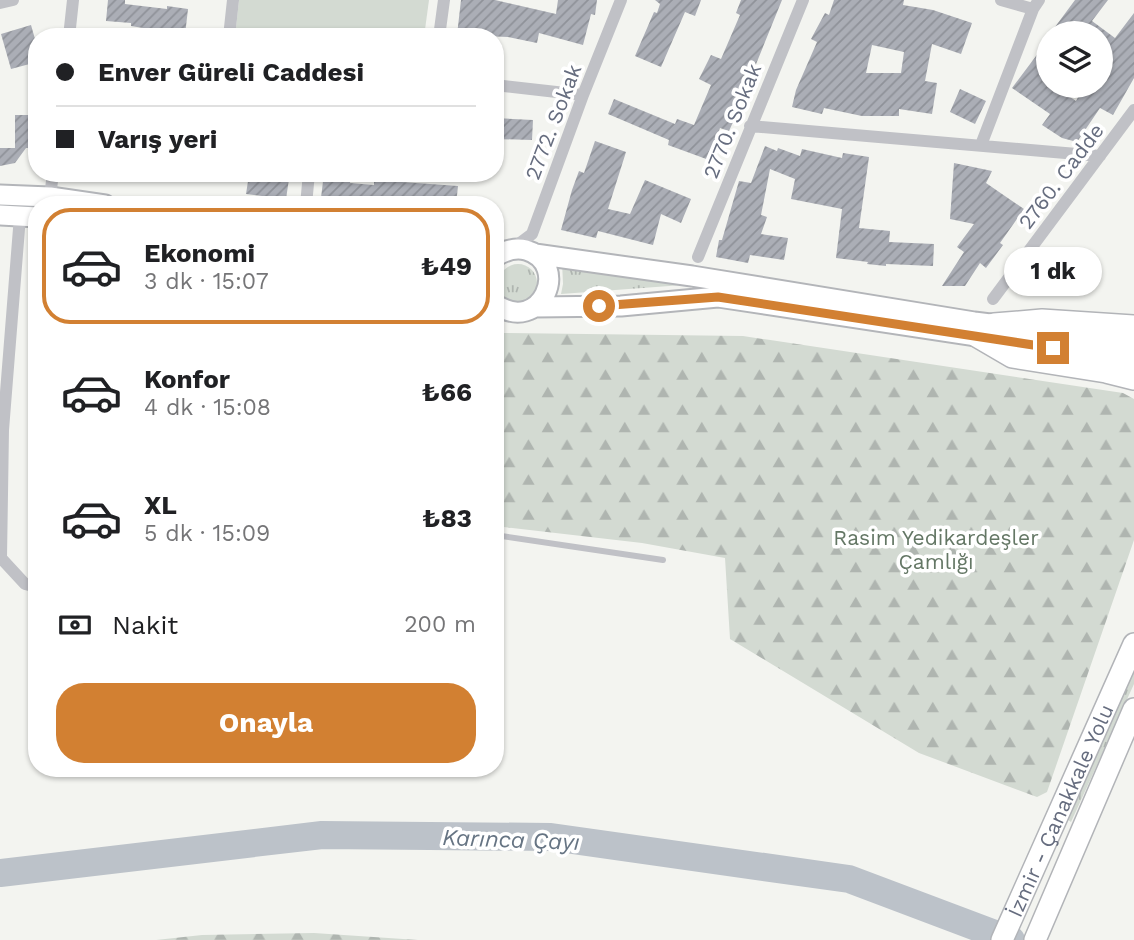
<!DOCTYPE html>
<html lang="tr">
<meta charset="utf-8">
<style>
:root{--surface:#fff;--page:#f6f6f6;--text:#202124;--muted:#757577;--line:#e0e0e0;--accent:#d28032}
body{margin:0;font-family:"Work Sans",sans-serif;background:var(--page);color:var(--text);height:100vh;display:flex;flex-direction:column;font-size:26px;white-space:nowrap}
*{box-sizing:border-box;margin:0}
p{font-size:23px;color:var(--muted)}
.icon{flex:none;width:38px;height:38px;fill:none;stroke:currentColor;stroke-width:2;stroke-linecap:round;stroke-linejoin:round}
.map{position:relative;flex:1;overflow:hidden}
.side{position:absolute;left:28px;top:196px;width:476px;height:581px;display:flex;flex-direction:column;background:var(--surface);border-radius:28px;box-shadow:0 2px 5px #0004}
.side>*{flex:none}
.guide{position:absolute;left:28px;top:28px;width:476px;height:154px;border-radius:28px;box-shadow:0 2px 5px #0004;display:grid;align-content:center;height:154px;padding:0 28px;background:var(--surface)}
.tools{position:absolute;left:1036px;top:21px;display:grid;gap:14px}
.tools a{display:grid;place-items:center;width:77px;height:77px;border-radius:50%;background:var(--surface);box-shadow:0 2px 5px #0004;font-size:35px}
.end{position:absolute;width:32px;height:32px;margin:-16px;border:9px solid #d28032;background:#fff;box-shadow:0 0 0 4px #fff}
.from{border-radius:50%}
.bubble{position:absolute;height:49px;border-radius:24px;background:var(--surface);box-shadow:0 2px 5px #0004;font-size:23px;font-weight:700;line-height:49px;text-align:center}
.guide b{display:flex;align-items:center;gap:24px;height:66px;font-size:26px}
.guide b+b{border-top:2px solid var(--line)}
.guide i{width:18px;height:18px;background:var(--text)}
ul{padding:12px 0 0;list-style:none}
li{display:flex;align-items:center;gap:21px;height:116px;margin:0 14px 10px;padding:0 14px;border:4px solid transparent;border-radius:28px}
li div{flex:1}
li b{display:block;font-size:26px}
li em{font-style:normal;font-weight:700}
li.selected{border-color:var(--accent)}
li>.icon{width:63px;height:63px;stroke-width:1.5}
.pay{display:flex;align-items:center;gap:18px;height:77px;padding:0 28px;font-size:26px}
.pay p{margin-inline-start:auto}
.primary-button{display:flex;gap:14px;margin-top:auto;padding:14px 28px}
.primary-button a{flex:1;height:80px;border-radius:28px;background:var(--accent);color:#fff;font-size:28px;font-weight:700;line-height:80px;text-align:center}
.map>svg:first-child{display:block}
.grass{fill:url(#grass-tufts)}
.forest{fill:url(#forest-firs)}
.park{fill:#d3dad2}
.lines{fill:none;stroke-linecap:round;stroke-linejoin:round}
.river{stroke:#bcc2c9;stroke-width:28}
.building{fill:url(#building-hatch);fill-rule:evenodd}
.primary-casing{stroke:#b3b5b9;stroke-width:23}
.trunk-casing{stroke:#b2b4b8;stroke-width:24}
.service{stroke:#c0c1c6;stroke-width:6}
.minor{stroke:#c0c1c6;stroke-width:12}
.primary{stroke:#fff;stroke-width:19}
.trunk{stroke:#fff;stroke-width:21}
.route{stroke:#d28032;stroke-width:9}
.labels{text-anchor:middle;dominant-baseline:central;stroke-width:7;stroke-linejoin:round;paint-order:stroke}
.street-label{font-size:21px;fill:#666d7f;stroke:#fff}
.park-label{font-size:21px;fill:#647765;stroke:#fff}
.water-label{font-size:23px;font-style:italic;fill:#667483;stroke:#fff}
</style>
<div class="map">
<svg width="1134" height="940" viewBox="0 0 1134 940">
<defs>
<pattern id="grass-tufts" width="24" height="20" patternUnits="userSpaceOnUse" patternTransform="scale(1.75)"><rect width="24" height="20" fill="#d3dad2"/><path d="M3 7l-1-3M5 7V3M7 7l1-3M15 17l-1-3M17 17v-4M19 17l1-3" fill="none" stroke="#afb5b0"/></pattern>
<pattern id="forest-firs" width="22" height="20" patternUnits="userSpaceOnUse" patternTransform="scale(1.75)"><rect width="22" height="20" fill="#d3dad2"/><path d="M5 1l3.5 6h-7zM16 11l3.5 6h-7z" fill="#afb5b0"/></pattern>
<pattern id="building-hatch" width="6" height="6" patternUnits="userSpaceOnUse" patternTransform="scale(1.75)"><rect width="6" height="6" fill="#abaeb6"/><path d="M-1 1l2-2M0 6l6-6M5 7l2-2" fill="none" stroke="#8f9299"/></pattern>
</defs>
<rect width="100%" height="100%" fill="#f3f4f0"/>
<path class="grass" d="M562 262 710 283 561 294 563 284Z
M499 283a19 19 0 1 1 38 0a19 19 0 1 1-38 0Z
M1134 664V684L1071 822 1064 817Z"/>
<path class="forest" d="M500 333 743 336 1123 393 1134 399V540L1047 792 1037 797 919 753 730 639 725 558 642 543 495 526V386Z
M314 933 418 940H156L202 935Z"/>
<path class="park" d="M239 0H429L424 37H235Z"/>
<g class="lines">
<path class="river" d="M0 873 322 835 551 837 849 879 1011 940"/>
</g>
<path class="building" d="M108 0H125V4L167 9V6L188 9 185 35 131 26V23L106 21Z
M461 0H495L556 14 558 0H597L595 15 591 14 583 45 539 33 537 43 508 37 457 35Z
M655 0H701L695 16 685 12 661 67 635 56 654 12 657 13 660 4Z
M741 0H782L752 74 757 77 746 101 743 100 729 131 720 128 709 160 668 145 669 140 608 114 614 99 675 124 677 119 694 125 711 85 699 79 711 55 721 59 740 15 736 13Z
M834 0H904L903 5 933 10 972 23 961 54 932 44 925 81 937 83 932 114 899 109V116H862L824 108 822 114 792 107 796 90 817 42 811 39 825 13 829 15ZM872 45 904 52 901 73H866Z
M1075 0H1108L1092 21 1115 38 1134 13V78L1113 115 1100 108 1077 142 1062 138 1042 125 1050 114 1012 88 1048 40V86H1054L1076 101 1084 86H1101V33H1064L1055 27Z
M31 25 37 46V62L11 69 1 34Z
M960 89 986 101 975 124 950 112Z
M15 115H35V148H26L15 163 0 166V148H15Z
M495 118 533 120 532 140 495 139Z
M595 141 626 152 608 209 630 214 645 180 691 199 681 223 661 214 653 245 598 231 596 238 561 230 572 190 579 171 584 173Z
M765 146 777 151 778 148 800 156 802 149 842 158 843 153 869 157 859 228 890 231 889 242 934 244 933 266 886 264V266L867 264 868 262 836 258 842 209 791 199 795 179 770 169 761 215 767 217 761 234 788 238 784 260 750 255 748 263 716 257 719 240H722L739 181 751 183Z
M954 163 992 171 986 183 1024 209 1000 243 1003 245 986 268 980 263 965 286H942L964 252 957 247 974 224 950 219Z
M251 173 286 176V179H289L286 199 246 194 249 175 251 176Z
M324 173H352L350 183 374 185V180L458 186 456 205H365L321 198Z"/>
<g class="lines">
<g class="primary-casing">
<path id="primary" d="M0 195 50 197 105 205
M0 215 37 217
M535 254 692 276 974 322 1134 341
M495 257C504 251 514 247 526 250 572 264 541 336 495 304
M535 307 621 306 718 297 1134 360"/>
</g>
<g class="trunk-casing">
<g id="trunk">
<path d="M994 324 1042 320 1134 326"/>
<path d="M976 336 1012 357 1106 372 1134 379"/>
<path id="s1" d="M1002 940 1134 644"/>
<path d="M1035 940 1134 709"/>
</g>
</g>
<path class="service" d="M495 323 502 311
M495 535 663 560"/>
<path class="minor" d="M1001 0 1033 9
M0 3 13 0
M69 37 73 0
M229 37 233 0
M439 37 444 0
M495 85 583 95
M750 126 1100 156
M981 145 1033 9 1039 0
M50 197 53 173
M306 205 309 173
M512 249 532 234 583 95 621 0
M698 257 803 0
M993 299 1134 110
M3 430 20 216
M0 431 3 430 1 558 25 584 37 587"/>
<use href="#primary" class="primary"/>
<use href="#trunk" class="trunk"/>
</g>
<g class="lines">
<path class="route" d="M599 306 718 297 1053 348"/>
</g>
<g class="labels">
<g class="street-label">
<text transform="translate(732 121) rotate(-68)">2770. Sokak</text>
<text transform="translate(553 122) rotate(-69)">2772. Sokak</text>
<text transform="translate(1061 176) rotate(-53)">2760. Cadde</text>
<text stroke="none"><textPath href="#s1" startOffset="142">İzmir - Çanakkale Yolu</textPath></text>
</g>
<g class="park-label">
<text x="936" y="537">Rasim Yedikardeşler<tspan x="936" dy="24">Çamlığı</tspan></text>
</g>
<g class="water-label">
<text transform="translate(511 840) rotate(2)">Karınca Çayı</text>
</g>
</g>
</svg>
<div class="tools">
<a><svg class="icon" aria-label="layers" viewBox="0 0 24 24"><path d="M12 4l9 5-9 5-9-5zM3 14l9 5 9-5"/></svg></a>
</div>
<i class="end from" style="left:599px;top:306px"></i>
<i class="end" style="left:1053px;top:348px"></i>
<div class="bubble" style="left:1004px;top:247px;width:98px">1 dk</div>
<div class="guide">
<b><i class="from"></i>Enver Güreli Caddesi</b>
<b><i></i>Varış yeri</b>
</div>
<section class="side">
<ul>
<li class="selected"><svg class="icon" aria-label="car" viewBox="0 0 24 24"><path d="M5 17H2v-5l4-1 3-4h7l3 4 3 1v5h-3M9 17h6M6 11h13"/><circle cx="7" cy="17" r="2"/><circle cx="17" cy="17" r="2"/></svg><div><b>Ekonomi</b><p>3 dk · 15:07</p></div><em>₺49</em></li>
<li><svg class="icon" aria-label="car" viewBox="0 0 24 24"><path d="M5 17H2v-5l4-1 3-4h7l3 4 3 1v5h-3M9 17h6M6 11h13"/><circle cx="7" cy="17" r="2"/><circle cx="17" cy="17" r="2"/></svg><div><b>Konfor</b><p>4 dk · 15:08</p></div><em>₺66</em></li>
<li><svg class="icon" aria-label="car" viewBox="0 0 24 24"><path d="M5 17H2v-5l4-1 3-4h7l3 4 3 1v5h-3M9 17h6M6 11h13"/><circle cx="7" cy="17" r="2"/><circle cx="17" cy="17" r="2"/></svg><div><b>XL</b><p>5 dk · 15:09</p></div><em>₺83</em></li>
</ul>
<div class="pay"><svg class="icon" aria-label="cash" viewBox="0 0 24 24"><path d="M3 7h18v10H3z"/><circle cx="12" cy="12" r="2"/></svg>Nakit<p>200 m</p></div>
<div class="primary-button"><a>Onayla</a></div>
</section>
</div>
